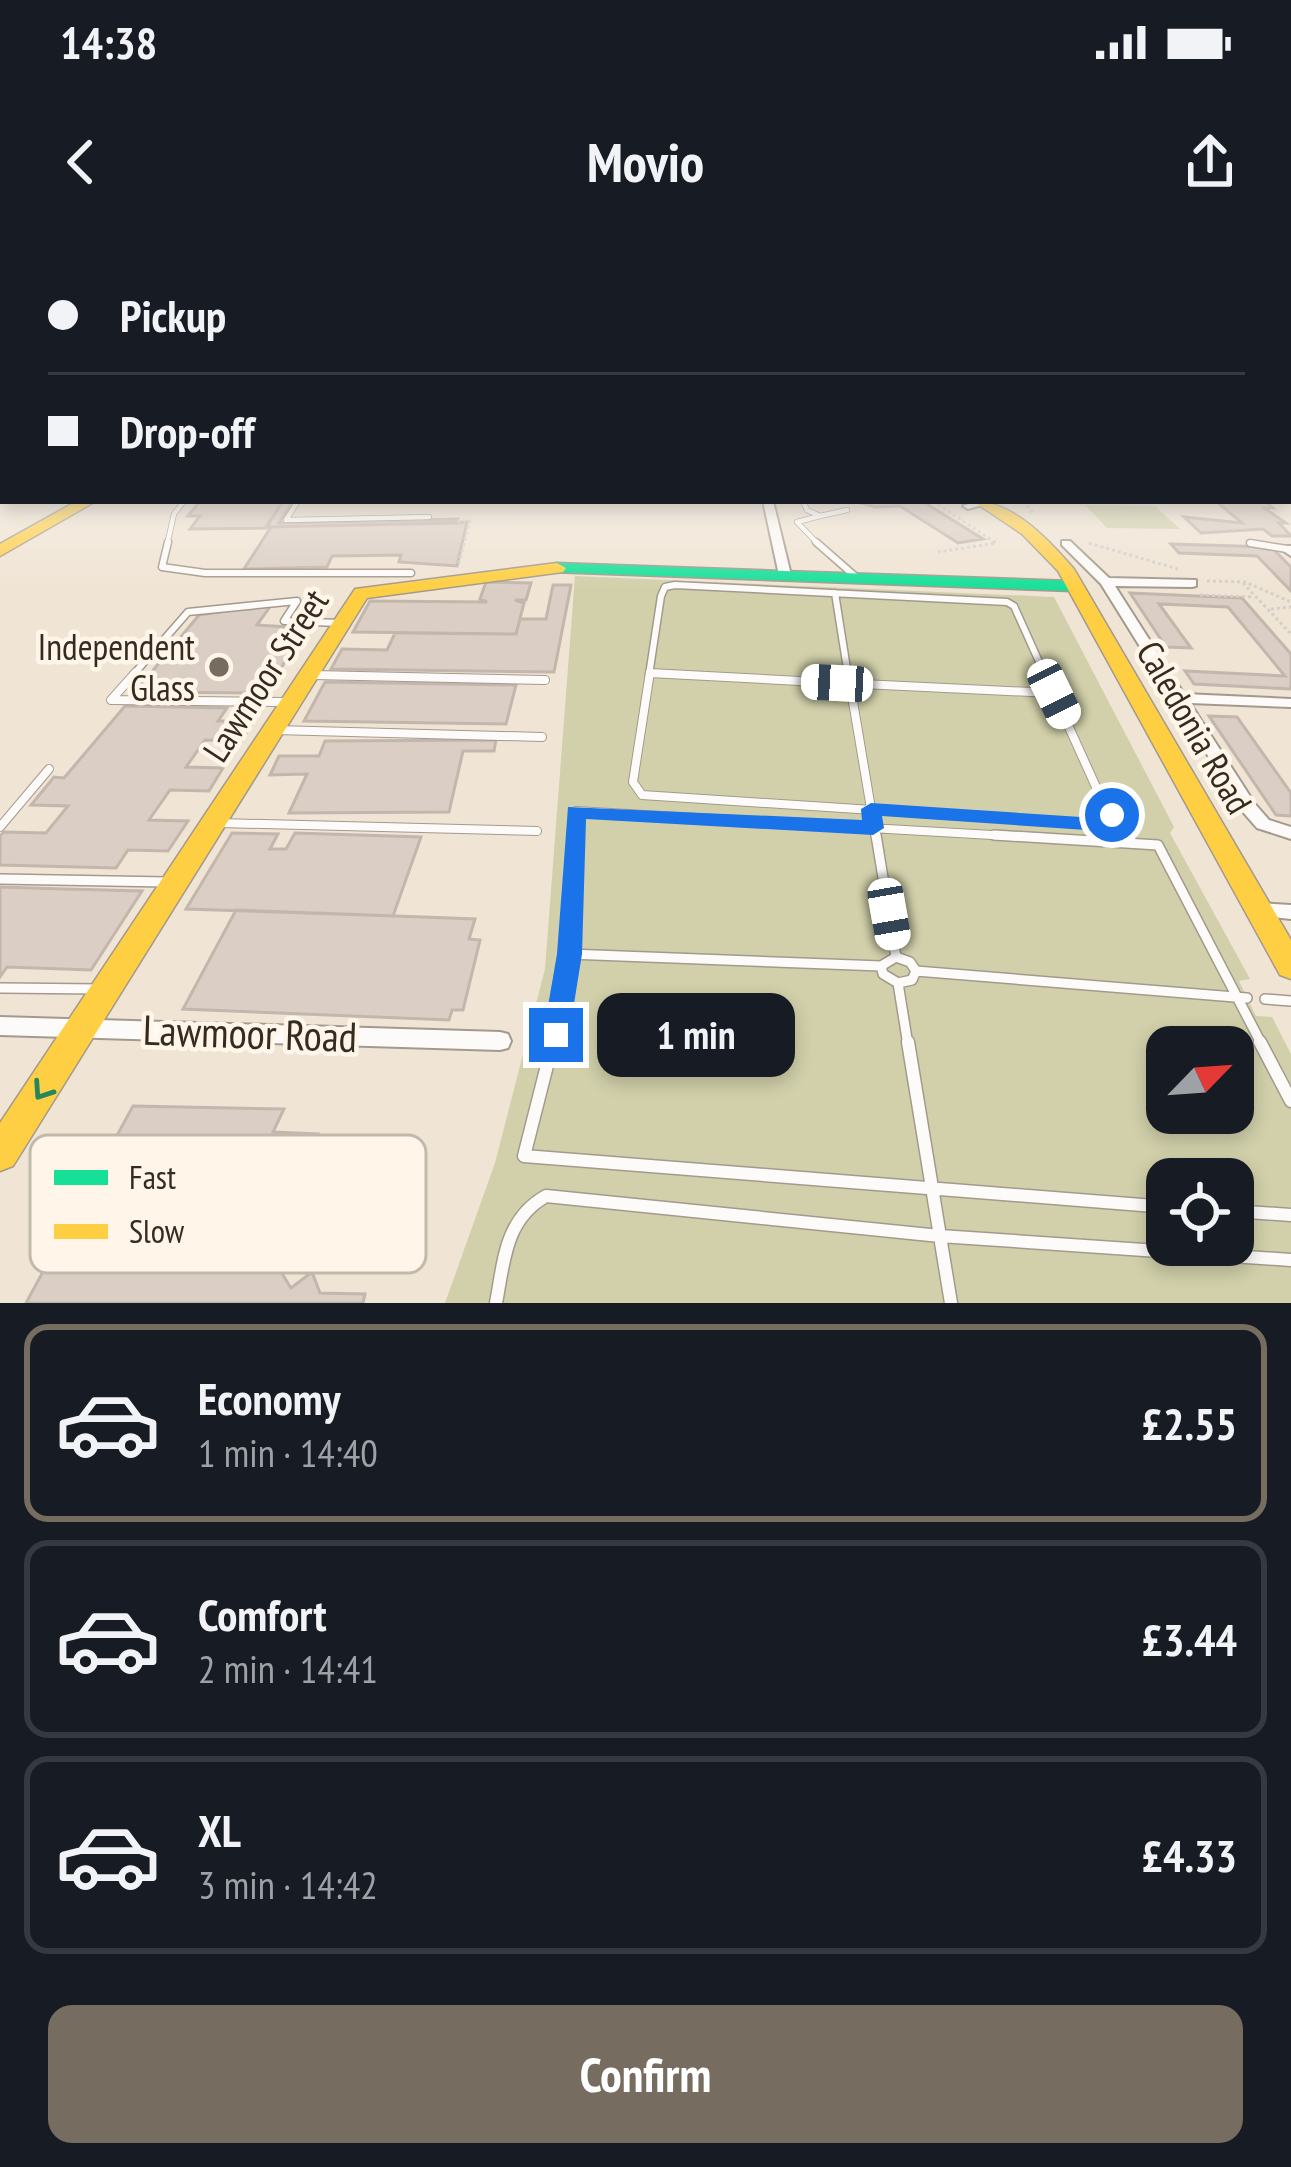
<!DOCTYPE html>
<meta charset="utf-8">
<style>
:root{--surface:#171b24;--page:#20242c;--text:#f1f3f6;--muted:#9ea1a6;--line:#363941;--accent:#766c5f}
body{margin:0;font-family:"PT Sans Narrow",sans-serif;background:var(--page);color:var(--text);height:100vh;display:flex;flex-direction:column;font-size:45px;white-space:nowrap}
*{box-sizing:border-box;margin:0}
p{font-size:39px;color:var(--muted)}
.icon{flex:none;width:66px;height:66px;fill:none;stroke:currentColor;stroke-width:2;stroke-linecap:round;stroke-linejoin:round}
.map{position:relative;height:1063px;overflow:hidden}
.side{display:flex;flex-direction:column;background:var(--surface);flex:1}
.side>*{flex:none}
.banner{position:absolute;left:0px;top:0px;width:1293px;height:264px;box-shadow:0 6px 18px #0003;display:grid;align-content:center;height:264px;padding:0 48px;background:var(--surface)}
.needle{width:78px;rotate:65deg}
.tools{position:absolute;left:1146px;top:786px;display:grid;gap:24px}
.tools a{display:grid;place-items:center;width:108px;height:108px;border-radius:24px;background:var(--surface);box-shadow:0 6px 18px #0003;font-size:60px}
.end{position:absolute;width:54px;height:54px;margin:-27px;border:15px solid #1a73e8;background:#fff;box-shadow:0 0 0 6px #fff}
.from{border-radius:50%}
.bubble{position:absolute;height:84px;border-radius:24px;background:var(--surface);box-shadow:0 6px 18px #0003;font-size:39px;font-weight:700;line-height:84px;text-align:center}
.car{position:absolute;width:36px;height:72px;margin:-36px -18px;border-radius:15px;box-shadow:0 0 9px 3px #0007;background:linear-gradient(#fff 24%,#345 0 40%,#fff 0 76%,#345 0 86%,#fff 0)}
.banner b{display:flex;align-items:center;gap:42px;height:114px;font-size:45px}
.banner b+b{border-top:3px solid var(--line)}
.banner i{width:30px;height:30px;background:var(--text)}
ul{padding:21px 0 0;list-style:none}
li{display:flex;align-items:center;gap:36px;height:198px;margin:0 24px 18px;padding:0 24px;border:6px solid var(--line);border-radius:24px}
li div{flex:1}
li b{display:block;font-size:45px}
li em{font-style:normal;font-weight:700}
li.selected{border-color:var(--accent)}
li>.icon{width:108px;height:108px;stroke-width:1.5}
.action{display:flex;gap:24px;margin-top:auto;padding:24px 48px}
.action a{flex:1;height:138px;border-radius:24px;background:var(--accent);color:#fff;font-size:48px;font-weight:700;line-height:138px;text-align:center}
.status{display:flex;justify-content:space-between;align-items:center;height:84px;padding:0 60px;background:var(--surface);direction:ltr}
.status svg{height:33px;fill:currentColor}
header{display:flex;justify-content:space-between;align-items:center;height:156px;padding:0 48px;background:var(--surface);font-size:54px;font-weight:700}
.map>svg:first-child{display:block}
.green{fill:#d1d0aa;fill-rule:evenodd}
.building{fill:#dbcec4;stroke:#c3b6ad;stroke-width:3}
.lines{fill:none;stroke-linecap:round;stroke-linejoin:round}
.lane-far4-casing{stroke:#a39a8d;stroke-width:6}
.lane-far3-casing{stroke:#a39a8d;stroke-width:9}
.lane-far2-casing{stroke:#a39a8d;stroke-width:10}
.lane-far1-casing{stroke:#a39a8d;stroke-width:12}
.lane-casing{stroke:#a39a8d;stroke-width:15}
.street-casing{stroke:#a39a8d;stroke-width:4}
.fast-casing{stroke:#a39a8d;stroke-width:3}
.slow-casing{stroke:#a39a8d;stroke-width:3}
.path{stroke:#d3d0cb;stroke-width:3;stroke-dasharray:3 3;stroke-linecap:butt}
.lane-far4{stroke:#fdfbf9;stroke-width:4.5}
.lane-far3{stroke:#fdfbf9;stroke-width:6}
.lane-far2{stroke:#fdfbf9;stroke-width:8}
.lane-far1{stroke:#fdfbf9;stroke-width:9}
.lane{stroke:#fdfbf9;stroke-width:12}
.street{fill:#fdfbf9;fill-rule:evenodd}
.fast{fill:#16e098;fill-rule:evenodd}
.slow{fill:#ffcf43;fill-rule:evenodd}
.oneway{stroke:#26865c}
.route{fill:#1a73e8}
.poi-dot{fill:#766c5f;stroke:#fff6e9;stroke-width:4.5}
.labels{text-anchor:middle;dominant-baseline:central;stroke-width:9;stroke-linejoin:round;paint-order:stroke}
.poi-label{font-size:36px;fill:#352c20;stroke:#fff6e9;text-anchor:end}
.street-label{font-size:36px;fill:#352c20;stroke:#fff6e9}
.near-street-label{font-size:42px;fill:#352c20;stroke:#fff6e9}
.key{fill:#fff6e9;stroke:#c2b9ad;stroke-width:3}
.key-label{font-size:33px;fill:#352c20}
</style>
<div class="status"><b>14:38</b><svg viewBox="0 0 49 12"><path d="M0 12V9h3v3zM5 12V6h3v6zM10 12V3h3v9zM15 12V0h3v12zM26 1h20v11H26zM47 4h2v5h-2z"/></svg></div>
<header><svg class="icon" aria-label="back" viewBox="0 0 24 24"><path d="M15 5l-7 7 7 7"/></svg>Movio<svg class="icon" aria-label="share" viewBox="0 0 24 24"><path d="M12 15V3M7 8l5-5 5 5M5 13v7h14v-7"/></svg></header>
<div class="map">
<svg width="1291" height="1063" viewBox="0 0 1291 1063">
<rect width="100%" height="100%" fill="#f0e4d4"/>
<path class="green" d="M1085 265 1155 266 1180 289 1107 288Z
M575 336 1054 357 1174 587 1170 593 1250 739 1239 741 1256 776 1272 777 1291 814V1063H445L495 923 545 729ZM1167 807H1233V873H1167ZM1167 939H1233V1005H1167Z"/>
<path class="building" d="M200 261H283L266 288 190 289 200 276H188Z
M283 261H293L279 283 458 279 457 283 266 287Z
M922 261 983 299 958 303 900 266 875 267 858 262Z
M1216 261H1265L1273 268H1264L1286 283H1279L1291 296H1272L1263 289 1201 293 1184 277 1242 283Z
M467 282 457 326 399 322 401 315 332 316 327 327 244 329 271 287Z
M1171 304 1271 307 1291 327V351L1257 316 1179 313Z
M486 342 531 343 526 360H515L524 363 516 394 353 392 370 361 487 362 480 359Z
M553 345H571L554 432 331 429 342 409 387 410 395 393 516 394 520 379H546Z
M1130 353 1242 358 1291 414V449L1194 444 1185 431 1285 436 1228 367 1159 364 1191 408 1166 407Z
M272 364 257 385 289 387 279 400 299 401 264 453 135 452 199 375Z
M325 442 516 445 506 484 304 481Z
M125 466 227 468 218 481H254L241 501 205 500 186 527 223 528 209 551 170 550 149 580 188 581 168 611 128 610 116 628 0 625V596L4 592 46 593 68 566 31 565 54 537 64 538Z
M1209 476 1237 477 1291 553V576L1276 575Z
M496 500 494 511H463L449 572 289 573 307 534 270 535 279 516H319L325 501Z
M232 593 278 594 270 609H286L295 593 421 597 393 676 186 669Z
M0 647 66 649 142 651 91 730 7 727 0 737Z
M236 670 475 679 469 699 480 700 463 770H452L449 780 183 769Z
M133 866 284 869 273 892 318 894 312 916 321 926 303 943 313 954 295 968 305 981 285 995 296 1009 276 1024 291 1048 312 1032 320 1053 365 1054 363 1063H26Z"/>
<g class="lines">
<g class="lane-far4-casing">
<path id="lane-far4" d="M298 261 286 280 429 277
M803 261 807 270 820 276 847 270
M1250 303 1264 305
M167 305 174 274 184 261
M819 305 797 282 820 276"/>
</g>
<g class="lane-far3-casing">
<path id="lane-far3" d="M168 302 162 327 205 333H411
M816 302 856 337
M1250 303 1287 309
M835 353 848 435
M650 433 686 435
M133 435 188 372 297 361 284 381 340 383
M649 435 661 356 665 347 675 345 1007 362 1014 366 1045 435"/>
</g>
<g class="lane-far2-casing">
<path id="lane-far2" d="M136 432 111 460 286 462
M650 432 633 542 642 555 1101 585 1111 580 1044 432
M848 432 849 438
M650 433 837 443
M313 435 545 440
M849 438 862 444 849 450 837 443Z
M862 444 1052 453
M851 450 876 598
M275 490 542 497
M220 583 537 591
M0 587 49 529
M574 598 576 571 1046 598"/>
</g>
<g class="lane-far1-casing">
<path id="lane-far1" d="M876 595 896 717
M994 595 1158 605 1262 805
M0 639 166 642
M569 714 881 726
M896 717 910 722 916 731 912 740 898 743 883 734 881 726Z
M916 731 1247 758
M898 743 908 805
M0 748 100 749
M1265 759 1291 761
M552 805 565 755 575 595"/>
</g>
<g class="lane-casing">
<path id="lane" d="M553 802 524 916 1167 967
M908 802 951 1063
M1260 802 1291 861
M1233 971 1291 975
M496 1063C504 1021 505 979 546 956L940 996 1291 1020"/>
</g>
<g class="street-casing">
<path id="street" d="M1291 231V238H1290V231Z
M1290 245H1291V252H1290Z
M763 261H773L791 335 789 338 779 335Z
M977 261H997L968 269 963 266Z
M1062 301H1070L1109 338 1196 340V346L1192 347 1115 346 1184 454 1291 459V467L1190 463 1255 564 1269 580 1291 587V599L1257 588 1243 572 1101 344 1062 305Z
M1287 306H1291V316L1281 309Z
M1259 663 1291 665V679L1252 675 1249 670 1252 665Z
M0 777 500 792 508 794 511 801 508 808 500 810 0 795Z"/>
</g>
<g class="fast-casing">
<path id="fast" d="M0 201H3L0 208Z
M557 323 1072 341 1081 346 1072 351 551 332 548 328Z"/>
</g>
<g class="slow-casing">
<path id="slow" d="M77 261H96L0 316V304Z
M973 261C1013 261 1049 300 1074 329L1291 700V739L1280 735 1058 331 1022 294Z
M557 323 566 328 563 332 367 358 13 926 0 931V883L355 349Z"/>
</g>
<path class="path" d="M933 261 996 303 938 312
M1023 261 1033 273
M457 281H470L458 326
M1089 303 1178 329
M1207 341 1245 342 1291 362
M1243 343 1291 394
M1200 355 1254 357
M1271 369 1291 367"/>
<use href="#lane-far4" class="lane-far4"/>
<use href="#lane-far3" class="lane-far3"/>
<use href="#lane-far2" class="lane-far2"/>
<use href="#lane-far1" class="lane-far1"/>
<use href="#lane" class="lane"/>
<use href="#street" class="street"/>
<use href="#fast" class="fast"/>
<use href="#slow" class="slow"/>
</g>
<defs><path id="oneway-chevron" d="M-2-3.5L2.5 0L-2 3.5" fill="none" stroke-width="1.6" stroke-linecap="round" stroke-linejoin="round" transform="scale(3)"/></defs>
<use class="oneway" href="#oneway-chevron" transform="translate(42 851) rotate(124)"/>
<linearGradient id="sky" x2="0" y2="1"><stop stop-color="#6cbcdd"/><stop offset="0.57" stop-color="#f8f3ec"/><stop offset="1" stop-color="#f8f3ec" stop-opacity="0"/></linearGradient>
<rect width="1291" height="350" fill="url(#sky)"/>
<path class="route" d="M871 563 1096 578 1112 569 1122 575 1101 591 882 576 884 588 873 595 586 579 582 714 569 795 556 806 547 803 543 795 557 714 568 567 862 580 861 569Z"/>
<circle class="poi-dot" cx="219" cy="427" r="12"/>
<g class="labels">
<g class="poi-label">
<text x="195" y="406">Independent<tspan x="195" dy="41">Glass</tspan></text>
</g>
<g class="street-label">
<text transform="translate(265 435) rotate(-57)">Lawmoor Street</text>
<text transform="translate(1195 487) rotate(60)">Caledonia Road</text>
</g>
<g class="near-street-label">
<text transform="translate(250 793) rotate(2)">Lawmoor Road</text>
</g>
</g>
<rect x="30" y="895" width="396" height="138" rx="18" class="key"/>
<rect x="54" y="930" width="54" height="15" fill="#16e098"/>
<rect x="54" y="984" width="54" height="15" fill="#ffcf43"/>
<g class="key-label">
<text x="129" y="949">Fast</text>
<text x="129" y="1003">Slow</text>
</g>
</svg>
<div class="tools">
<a><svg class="needle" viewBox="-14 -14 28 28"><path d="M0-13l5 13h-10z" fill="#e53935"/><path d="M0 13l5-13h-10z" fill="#9ea1a6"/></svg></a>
<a><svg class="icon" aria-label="locate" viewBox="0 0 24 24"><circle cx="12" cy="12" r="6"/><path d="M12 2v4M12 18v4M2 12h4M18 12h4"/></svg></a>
</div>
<i class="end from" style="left:1112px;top:575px"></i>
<i class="end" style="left:556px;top:795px"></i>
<div class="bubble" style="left:597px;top:753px;width:198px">1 min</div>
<i class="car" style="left:837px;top:443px;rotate:273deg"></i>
<i class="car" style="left:1054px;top:454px;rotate:154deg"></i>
<i class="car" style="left:889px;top:674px;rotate:170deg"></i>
<div class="banner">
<b><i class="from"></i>Pickup</b>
<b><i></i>Drop-off</b>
</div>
</div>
<section class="side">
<ul>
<li class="selected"><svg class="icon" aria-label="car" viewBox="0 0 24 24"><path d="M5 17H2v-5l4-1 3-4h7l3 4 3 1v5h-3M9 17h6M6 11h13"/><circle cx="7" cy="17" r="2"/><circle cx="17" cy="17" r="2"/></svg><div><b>Economy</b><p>1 min · 14:40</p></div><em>£2.55</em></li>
<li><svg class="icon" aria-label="car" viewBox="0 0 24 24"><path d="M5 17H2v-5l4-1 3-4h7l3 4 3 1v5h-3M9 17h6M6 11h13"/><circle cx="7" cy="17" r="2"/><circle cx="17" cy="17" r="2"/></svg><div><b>Comfort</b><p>2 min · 14:41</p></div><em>£3.44</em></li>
<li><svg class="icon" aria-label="car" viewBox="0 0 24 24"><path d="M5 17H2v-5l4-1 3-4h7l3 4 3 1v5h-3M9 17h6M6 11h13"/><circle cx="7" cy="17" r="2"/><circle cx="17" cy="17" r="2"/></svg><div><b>XL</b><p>3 min · 14:42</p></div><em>£4.33</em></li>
</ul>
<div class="action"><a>Confirm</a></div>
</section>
